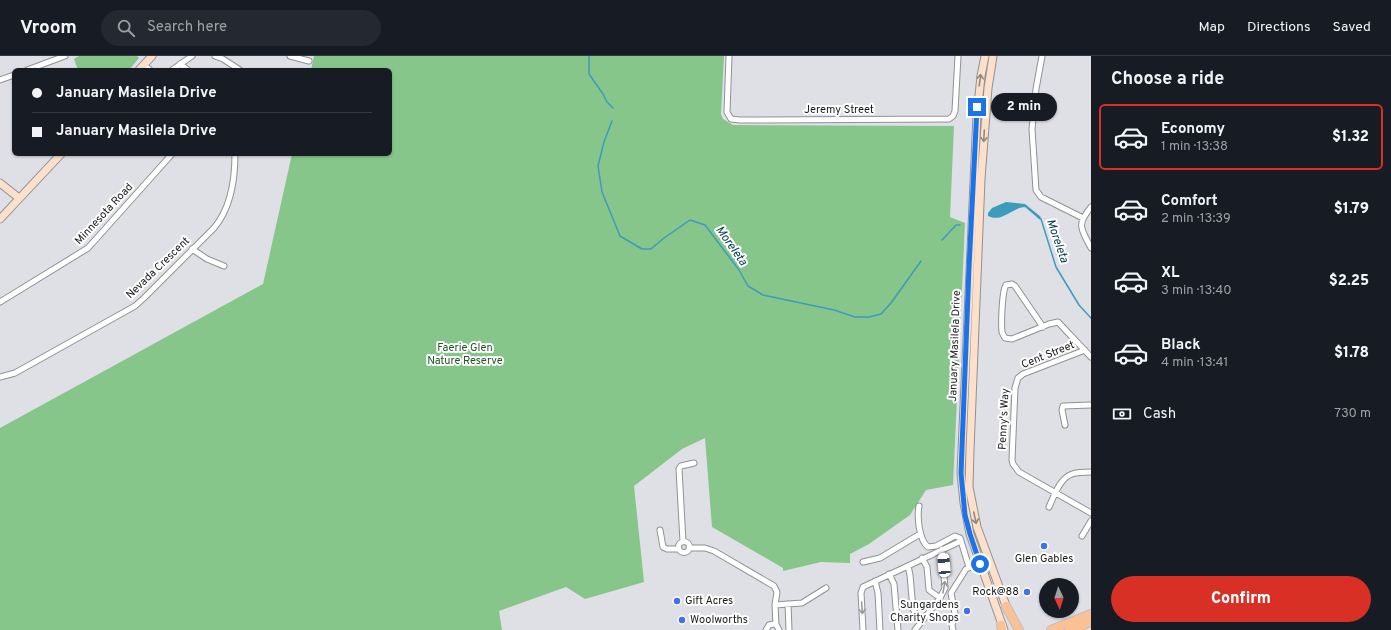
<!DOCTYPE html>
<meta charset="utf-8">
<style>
:root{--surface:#171b24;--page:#242831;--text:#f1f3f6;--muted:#9ea1a6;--line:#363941;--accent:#d93025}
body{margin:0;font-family:Overpass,sans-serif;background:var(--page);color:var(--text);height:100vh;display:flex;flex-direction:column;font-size:15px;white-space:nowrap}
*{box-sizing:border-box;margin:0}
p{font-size:13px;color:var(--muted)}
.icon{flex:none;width:22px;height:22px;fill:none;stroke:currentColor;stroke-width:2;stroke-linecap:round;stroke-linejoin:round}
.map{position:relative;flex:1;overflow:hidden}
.panel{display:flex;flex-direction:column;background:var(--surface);width:300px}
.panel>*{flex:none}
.top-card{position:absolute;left:12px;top:12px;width:380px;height:88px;border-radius:6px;box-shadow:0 1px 3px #0004;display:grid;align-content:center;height:88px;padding:0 20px;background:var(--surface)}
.needle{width:26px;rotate:176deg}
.controls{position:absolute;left:1039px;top:522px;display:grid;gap:8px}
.controls a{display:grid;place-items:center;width:40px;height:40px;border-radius:50%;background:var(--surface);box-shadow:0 1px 3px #0004;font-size:20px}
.end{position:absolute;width:18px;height:18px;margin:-9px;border:5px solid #1a73e8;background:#fff;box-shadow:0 0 0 2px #fff}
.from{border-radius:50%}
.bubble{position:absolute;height:28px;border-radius:14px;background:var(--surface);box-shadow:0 1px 3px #0004;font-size:13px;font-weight:800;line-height:28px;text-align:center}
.car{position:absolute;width:12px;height:24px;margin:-12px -6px;border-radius:5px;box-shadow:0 0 3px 1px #0007;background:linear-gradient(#fff 24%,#345 0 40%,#fff 0 76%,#345 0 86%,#fff 0)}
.top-card b{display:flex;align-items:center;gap:14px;height:38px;font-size:15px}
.top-card b+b{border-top:1px solid var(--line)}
.top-card i{width:10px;height:10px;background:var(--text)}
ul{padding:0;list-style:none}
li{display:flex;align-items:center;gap:12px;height:66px;margin:0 8px 6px;padding:0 12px;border:2px solid transparent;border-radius:6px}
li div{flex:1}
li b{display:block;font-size:15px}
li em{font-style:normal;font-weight:800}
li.selected{border-color:var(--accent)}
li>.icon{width:36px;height:36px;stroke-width:1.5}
h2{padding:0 20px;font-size:18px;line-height:48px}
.pay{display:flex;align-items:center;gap:10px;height:44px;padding:0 20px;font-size:15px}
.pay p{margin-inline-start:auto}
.cta{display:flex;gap:8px;margin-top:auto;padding:8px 20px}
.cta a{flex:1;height:46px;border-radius:24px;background:var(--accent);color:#fff;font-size:16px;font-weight:800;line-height:46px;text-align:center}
header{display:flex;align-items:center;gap:24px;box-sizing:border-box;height:56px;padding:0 20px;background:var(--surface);border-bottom:1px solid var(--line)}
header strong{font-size:19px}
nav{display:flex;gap:22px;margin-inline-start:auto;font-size:14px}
.search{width:280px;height:36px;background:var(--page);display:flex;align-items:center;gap:10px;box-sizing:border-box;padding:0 14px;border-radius:22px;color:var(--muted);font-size:15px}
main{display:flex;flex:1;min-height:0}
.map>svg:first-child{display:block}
.green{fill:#86c68a}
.water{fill:#3d9cbb}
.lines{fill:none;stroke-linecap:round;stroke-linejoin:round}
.stream{stroke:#3d9cbb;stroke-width:1.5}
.street-casing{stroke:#909197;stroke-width:7}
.secondary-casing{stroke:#909197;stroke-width:9}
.primary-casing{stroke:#bfbfc0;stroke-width:10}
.street{stroke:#fff;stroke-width:5}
.secondary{stroke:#fce0ca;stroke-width:7}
.primary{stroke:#fac195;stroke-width:8}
.oneway{stroke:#97877c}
.oneway2{stroke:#989899}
.route{stroke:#1a73e8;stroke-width:5}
.poi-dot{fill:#4471e3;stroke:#fff;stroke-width:1.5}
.labels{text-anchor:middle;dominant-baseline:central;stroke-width:4;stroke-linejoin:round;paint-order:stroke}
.street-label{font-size:11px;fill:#1b1b1d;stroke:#fff}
.park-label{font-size:11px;fill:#1f5326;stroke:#fff}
.poi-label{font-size:11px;fill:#1b1b1d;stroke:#fff;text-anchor:end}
.water-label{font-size:12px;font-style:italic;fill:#003949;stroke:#fff}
</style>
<header>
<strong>Vroom</strong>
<div class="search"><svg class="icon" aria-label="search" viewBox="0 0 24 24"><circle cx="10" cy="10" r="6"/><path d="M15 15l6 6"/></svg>Search here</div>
<nav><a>Map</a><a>Directions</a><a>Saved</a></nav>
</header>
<main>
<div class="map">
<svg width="1091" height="574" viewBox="0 0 1091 574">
<rect width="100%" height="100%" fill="#dfdfe6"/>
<path class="green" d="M79 0H137L139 2 129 14H78L74 3Z
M314 0H724L721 58 723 63 733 69 954 70 950 161 965 167 953 429 926 434 910 459 869 488 850 498V507L821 506 783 515V512L712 471 705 382 682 393 634 430 644 526 585 543 566 531 499 555 502 574H0V372L263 228 292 98H390V14H311Z"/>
<path class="water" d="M1006 146 1025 148 1041 161 1039 163 1025 151C1011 152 1002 167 988 160V157L992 152Z"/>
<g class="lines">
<path class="stream" d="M589 0V18L603 38 607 46 613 52
M612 65 604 86 598 110 602 136 620 180 642 193H651L664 182 690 164 705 169 739 214 748 230 763 239 834 254 855 261H869L881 258 891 247 921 205
M1039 162 1041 163 1056 211 1079 249 1091 262
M942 184 956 169H960"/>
<g class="street-casing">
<path id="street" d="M215 0 223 3 240 14
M290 0 309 5
M729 0 727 56 731 63 740 64 949 63 953 60 955 55 958 0
M1042 0 1036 33 1032 73 1036 134 1041 141 1083 162
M180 8 188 14
M144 9 150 14
M27 14 65 0
M172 14 192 0
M0 24 14 19
M1091 151C1076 170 1081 172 1091 192
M192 193 207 203 224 210
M0 246 88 192 172 98
M1043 271 1015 230 1012 228 1006 229C1002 235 1001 268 1002 276 1003 279 1004 280 1005 282L1012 283 1049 268 1058 266 1091 301
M1085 294 1023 318 1018 322 1015 332 1012 404 1013 408 1019 416 1091 457
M0 321 15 317 135 250 144 242 214 172C231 152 235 123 235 98
M1065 369 1062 354 1063 350 1091 349
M919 450C917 461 919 484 928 491L936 490 955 480 960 482 961 485
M1049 451C1054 440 1060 422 1072 418 1078 416 1085 416 1091 416
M660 474 663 491 667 493H679
M1082 480 1091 465
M678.5 491a5.5 5.5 0 1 1 11 0a5.5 5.5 0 1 1-11 0Z
M683 486 679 413 681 410 694 407
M689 492H705L714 495 774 530 777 536 775 549 776 569
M922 502 927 511 929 534 940 542
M863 506 880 502 920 478
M908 510 910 519 913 553 921 566
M889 518 894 528 898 574
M875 525 878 537 880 574
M788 548 789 574
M775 549 802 547 826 532
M766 574 769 569 774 568 777 570 779 574
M863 574 861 537 863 531 961 485 969 511
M915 574 940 542 945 532 942 493
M953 574 952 569 955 558 951 537 966 513 989 505"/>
</g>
<g class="secondary-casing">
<path id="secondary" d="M985 0 981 20 977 59 961 417 964 447 970 478 1004 574
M993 0 988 32 981 123 970 394 969 431 977 471 1008 555
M139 14 152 0
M0 127 19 142
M0 163 61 98"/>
</g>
<g class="primary-casing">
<path id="primary" d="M1006 550 1019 574
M1001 569 1002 574
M1051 574 1091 558
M1070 574 1091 566"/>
</g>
<use href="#street" class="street"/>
<use href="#secondary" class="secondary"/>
<use href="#primary" class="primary"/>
</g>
<defs><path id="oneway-shaft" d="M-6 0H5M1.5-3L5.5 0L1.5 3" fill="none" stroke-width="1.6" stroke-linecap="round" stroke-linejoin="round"/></defs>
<g class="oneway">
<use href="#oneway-shaft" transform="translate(980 24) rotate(-82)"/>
<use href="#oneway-shaft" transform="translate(984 80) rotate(93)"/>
<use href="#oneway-shaft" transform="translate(975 462) rotate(78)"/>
</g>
<g class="oneway2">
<use href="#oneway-shaft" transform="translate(944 531) rotate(-80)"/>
<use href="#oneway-shaft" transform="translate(862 552) rotate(86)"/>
</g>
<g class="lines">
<path class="route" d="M977 51 969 212 961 417 965 459 970 478 980 508"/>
</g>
<g class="poi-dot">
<circle cx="1044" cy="490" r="4"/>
<circle cx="1027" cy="536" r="4"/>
<circle cx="677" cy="545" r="4"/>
<circle cx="967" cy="555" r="4"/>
<circle cx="682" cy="564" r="4"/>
</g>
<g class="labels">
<g class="street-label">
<text x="839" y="54">Jeremy Street</text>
<text transform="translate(104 158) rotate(-47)">Minnesota Road</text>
<text transform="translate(158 212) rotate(-44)">Nevada Crescent</text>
<text transform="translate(955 290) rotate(-88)">January Masilela Drive</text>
<text transform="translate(1048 299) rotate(-22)">Cent Street</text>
<text transform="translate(1004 363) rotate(-87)">Penny's Way</text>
</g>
<g class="park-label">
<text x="465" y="292">Faerie Glen<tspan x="465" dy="13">Nature Reserve</tspan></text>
</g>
<g class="poi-label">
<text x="1044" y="503" text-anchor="middle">Glen Gables</text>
<text x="1019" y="536">Rock@88</text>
<text x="685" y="545" text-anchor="start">Gift Acres</text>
<text x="959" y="549">Sungardens<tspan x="959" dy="13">Charity Shops</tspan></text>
<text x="690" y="564" text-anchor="start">Woolworths</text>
</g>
<g class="water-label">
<text transform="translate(1057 185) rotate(71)">Moreleta</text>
<text transform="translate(731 190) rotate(55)">Moreleta</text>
</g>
</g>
</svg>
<div class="controls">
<a><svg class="needle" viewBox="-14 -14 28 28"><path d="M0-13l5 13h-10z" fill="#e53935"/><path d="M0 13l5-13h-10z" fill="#9ea1a6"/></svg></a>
</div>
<i class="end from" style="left:980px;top:508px"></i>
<i class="end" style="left:977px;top:51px"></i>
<div class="bubble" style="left:991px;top:37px;width:66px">2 min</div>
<i class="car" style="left:944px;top:509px;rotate:355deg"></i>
<div class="top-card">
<b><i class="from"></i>January Masilela Drive</b>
<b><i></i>January Masilela Drive</b>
</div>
</div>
<section class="panel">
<h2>Choose a ride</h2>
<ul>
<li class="selected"><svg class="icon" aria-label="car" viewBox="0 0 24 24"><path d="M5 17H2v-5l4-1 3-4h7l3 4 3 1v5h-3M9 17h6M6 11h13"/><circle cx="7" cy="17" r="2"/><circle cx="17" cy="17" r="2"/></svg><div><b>Economy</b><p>1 min · 13:38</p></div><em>$1.32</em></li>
<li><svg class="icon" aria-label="car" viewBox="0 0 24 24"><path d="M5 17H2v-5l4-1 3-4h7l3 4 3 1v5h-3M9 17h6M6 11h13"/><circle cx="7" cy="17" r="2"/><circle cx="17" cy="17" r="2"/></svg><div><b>Comfort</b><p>2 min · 13:39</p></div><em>$1.79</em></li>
<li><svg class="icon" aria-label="car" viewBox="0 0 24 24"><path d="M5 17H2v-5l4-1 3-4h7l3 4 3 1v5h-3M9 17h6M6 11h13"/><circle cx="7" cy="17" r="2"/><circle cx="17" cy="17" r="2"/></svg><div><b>XL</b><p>3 min · 13:40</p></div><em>$2.25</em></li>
<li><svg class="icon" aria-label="car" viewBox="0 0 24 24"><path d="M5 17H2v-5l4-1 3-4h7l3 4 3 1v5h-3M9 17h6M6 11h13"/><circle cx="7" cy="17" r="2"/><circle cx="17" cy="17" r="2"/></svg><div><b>Black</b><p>4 min · 13:41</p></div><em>$1.78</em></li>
</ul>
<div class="pay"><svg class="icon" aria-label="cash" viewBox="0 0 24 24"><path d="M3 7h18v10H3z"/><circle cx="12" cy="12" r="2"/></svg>Cash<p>730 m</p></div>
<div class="cta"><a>Confirm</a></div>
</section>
</main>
